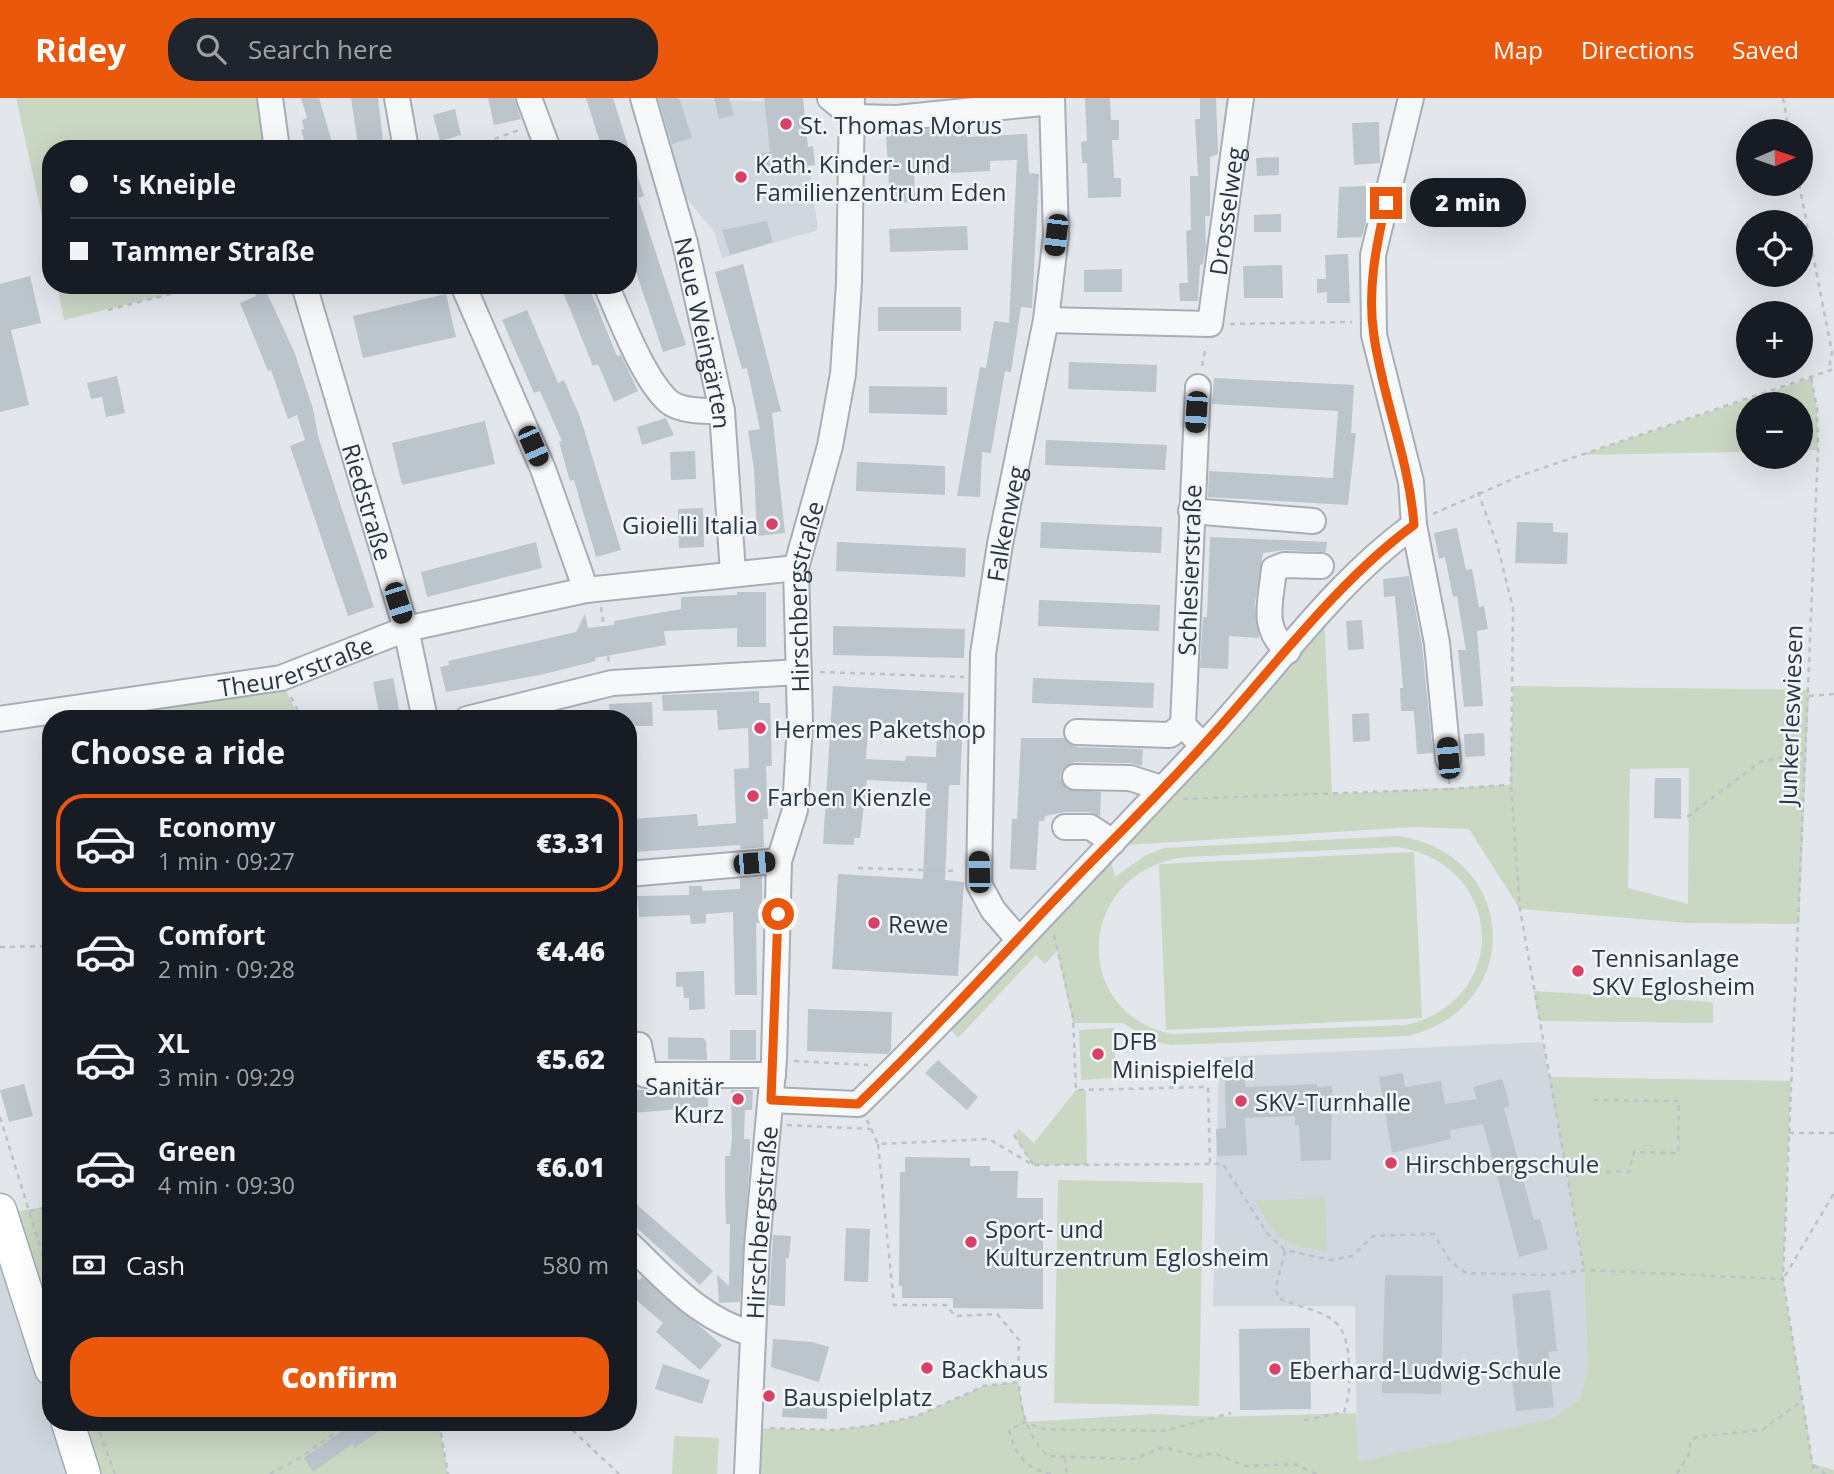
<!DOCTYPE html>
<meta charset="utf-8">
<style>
:root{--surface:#171b24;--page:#20242c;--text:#f1f3f6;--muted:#9ea1a6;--line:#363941;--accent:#ea580c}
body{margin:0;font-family:"Open Sans",sans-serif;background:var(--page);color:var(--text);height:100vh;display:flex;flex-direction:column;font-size:26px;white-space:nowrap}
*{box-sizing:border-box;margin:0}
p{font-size:23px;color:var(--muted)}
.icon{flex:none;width:38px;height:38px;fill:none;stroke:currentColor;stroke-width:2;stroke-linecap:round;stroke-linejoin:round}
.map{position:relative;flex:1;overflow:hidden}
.drawer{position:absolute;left:42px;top:612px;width:595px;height:721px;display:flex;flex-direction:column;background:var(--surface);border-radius:28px;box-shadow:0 7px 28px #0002}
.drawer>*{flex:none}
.top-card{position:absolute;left:42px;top:42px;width:595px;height:154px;border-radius:28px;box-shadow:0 7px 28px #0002;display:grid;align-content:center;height:154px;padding:0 28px;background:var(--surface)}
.needle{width:46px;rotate:88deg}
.buttons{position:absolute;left:1736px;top:21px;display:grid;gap:14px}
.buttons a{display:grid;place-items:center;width:77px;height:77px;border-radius:50%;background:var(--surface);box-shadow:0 7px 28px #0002;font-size:35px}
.end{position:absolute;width:32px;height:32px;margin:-16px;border:9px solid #ea580c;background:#fff;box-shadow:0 0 0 4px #fff}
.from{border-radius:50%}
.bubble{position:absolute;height:49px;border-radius:24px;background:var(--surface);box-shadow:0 7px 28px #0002;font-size:23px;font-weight:800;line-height:49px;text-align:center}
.car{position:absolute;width:21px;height:42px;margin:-21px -10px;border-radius:9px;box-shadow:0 0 5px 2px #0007;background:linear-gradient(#222 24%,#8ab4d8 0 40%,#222 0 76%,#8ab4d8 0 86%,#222 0)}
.top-card b{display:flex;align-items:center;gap:24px;height:66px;font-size:26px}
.top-card b+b{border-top:2px solid var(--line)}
.top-card i{width:18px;height:18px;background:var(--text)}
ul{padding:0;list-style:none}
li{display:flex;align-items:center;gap:21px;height:98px;margin:0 14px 10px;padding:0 14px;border:4px solid transparent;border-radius:28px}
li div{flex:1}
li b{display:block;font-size:26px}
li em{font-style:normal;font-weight:800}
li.active{border-color:var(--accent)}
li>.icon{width:63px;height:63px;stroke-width:1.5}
h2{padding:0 28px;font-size:32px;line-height:84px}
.pay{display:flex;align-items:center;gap:18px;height:77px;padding:0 28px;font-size:26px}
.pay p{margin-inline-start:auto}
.button{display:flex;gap:14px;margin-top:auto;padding:14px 28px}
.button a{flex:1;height:80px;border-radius:28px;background:var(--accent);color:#fff;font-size:28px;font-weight:800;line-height:80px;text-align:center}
header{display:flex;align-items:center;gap:42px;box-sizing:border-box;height:98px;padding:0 35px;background:var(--accent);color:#fff}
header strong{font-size:33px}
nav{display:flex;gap:38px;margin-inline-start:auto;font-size:24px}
.search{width:490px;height:63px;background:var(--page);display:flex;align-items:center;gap:18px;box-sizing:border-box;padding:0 24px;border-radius:28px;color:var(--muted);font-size:26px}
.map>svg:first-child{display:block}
.built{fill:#d1d7de}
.green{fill:#cad7c3;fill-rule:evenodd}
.building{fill:#bcc4cc;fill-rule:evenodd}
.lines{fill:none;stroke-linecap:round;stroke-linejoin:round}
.minor-casing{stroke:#a7aeb7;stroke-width:28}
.major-casing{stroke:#a1adb9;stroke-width:35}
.path{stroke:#bdc2c8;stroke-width:2.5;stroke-dasharray:5 5;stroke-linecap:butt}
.minor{stroke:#f6f8fa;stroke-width:24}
.major{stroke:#fff;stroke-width:32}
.route{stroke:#ea580c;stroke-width:9}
.poi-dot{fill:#da3f65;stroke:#f3f6f9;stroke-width:2.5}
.labels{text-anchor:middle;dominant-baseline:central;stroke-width:5;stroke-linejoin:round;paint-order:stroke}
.poi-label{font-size:24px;fill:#293646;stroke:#f3f6f9;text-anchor:start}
.street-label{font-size:24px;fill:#293646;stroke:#f3f6f9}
</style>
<header>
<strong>Ridey</strong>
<div class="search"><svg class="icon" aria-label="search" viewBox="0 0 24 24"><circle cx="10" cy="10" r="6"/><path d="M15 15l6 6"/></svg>Search here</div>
<nav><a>Map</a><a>Directions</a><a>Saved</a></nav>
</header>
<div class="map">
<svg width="1834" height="1376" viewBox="0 0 1834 1376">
<rect width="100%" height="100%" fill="#e3e7ec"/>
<path class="built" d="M649 0 764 3 770 54 755 56 759 73 809 67 818 132 722 160 715 135 673 84Z
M1543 944 1584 1172 1588 1272 1579 1302 1550 1321 1357 1365 1355 1208H1213L1219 959Z
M0 1112 51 1271V1325H68L84 1376H0Z"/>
<path class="green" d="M16 0H270L277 51H51V159Z
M57 187H205L64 222Z
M1811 280 1817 310 1818 352H1801V306H1748V354L1581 357Z
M1324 512 1332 696 1510 687 1513 588 1809 592 1799 826 1687 825 1520 811 1469 731 1414 729 1109 748ZM1689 670 1688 806 1628 790 1630 671Z
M284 589 300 621H111Z
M1399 738C1519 757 1526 909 1408 938L1171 947 1151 943 1123 925H1073L1057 853 1045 866 1036 857 958 940 943 922 977 905 1111 763 1115 779 1146 757 1164 750ZM1398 749C1505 767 1512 902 1406 927L1172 936C1071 916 1074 775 1184 759Z
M1414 754 1422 920 1166 932 1159 766Z
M1534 893 1713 904V925L1539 923Z
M1114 930 1116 980 1081 982 1079 932Z
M1549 979 1791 983 1783 1181 1813 1366 1834 1372V1376H747L749 1330 833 1332 876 1327 917 1318 984 1288 1018 1284 1026 1324 1153 1316 1216 1319 1356 1315 1358 1364 1550 1321 1579 1302 1588 1272 1584 1172Z
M1076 992H1086L1087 1067H1033L1014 1037 1019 1031 1034 1045Z
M1058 1082 1203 1085 1199 1308 1054 1305Z
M1325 1100 1327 1154C1279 1145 1280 1145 1255 1103Z
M51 1108V1271L1 1116Z
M68 1325H439L448 1376H84Z
M674 1338 719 1340 717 1376H672Z"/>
<path class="building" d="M301 0H319L334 51H307L301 32 304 31 302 22 307 20Z
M351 0H378L384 51H361L358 47Z
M488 0H514L521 21 494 27Z
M586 0H613L629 51H602Z
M658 0H679L692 40 672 46Z
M714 0H729L734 17 719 21Z
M764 0H803L808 49 813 48 815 67 757 73 755 56 770 54Z
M1085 0H1110L1111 22H1119V42H1112L1114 80H1121V99L1088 100 1087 65H1082L1081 44 1087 43Z
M1200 0H1216L1218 56 1210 59V118H1205L1206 148 1203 166 1200 167 1198 203H1180L1179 185H1188L1186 133 1191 132 1190 78H1198L1195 21H1200Z
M455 11 461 37 440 43 433 17Z
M1379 24 1380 65 1354 67 1352 25Z
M966 28 967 39 1027 36 1029 75 1039 76 1032 210 1021 209 1011 274 1005 273 991 355 982 354 980 399 957 398 980 269 986 270 994 223 1009 225 1017 62 990 63V73L914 77 915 104 890 105 886 35Z
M631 58 644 98 638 100 686 247 663 254 628 150V59Z
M1279 59V77L1257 78 1256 60Z
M1366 88 1367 120 1362 139 1337 140 1339 89Z
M1281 116V134H1254V117Z
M767 123 773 144 730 157 722 132Z
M967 128 968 152 890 154 889 131Z
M1348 156 1350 205H1327V194L1317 195V181H1326L1325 157Z
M743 166 781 313 772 315 785 435 757 438 754 371 748 333 760 331 747 270 742 271 715 174Z
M1282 167 1283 200H1244L1243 168Z
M1122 171V194H1084V172Z
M30 178 41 225 11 232 29 307 0 314V186Z
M263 187 294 253 313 311 318 338 374 509 348 518 290 348 305 342 297 317 288 321 271 272 268 273 240 205 256 198 253 192Z
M580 187H588L617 258 621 257 638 293 614 304 598 266 593 268 563 194Z
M446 196 456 239 363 260 353 218Z
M878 209H961V233H878Z
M527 212 558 285 564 282 580 319 621 452 596 459 574 382 570 383 559 344 562 343 540 293 534 295 502 222Z
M1069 264 1157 267 1156 294 1068 291Z
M117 278 125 315 106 319 102 299 91 301 87 285Z
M1214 280 1354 287 1351 335H1356L1348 407 1208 399 1209 373 1333 380 1338 313 1212 306Z
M869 288 947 289V317L869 315Z
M666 320 674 337 642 347 637 329Z
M485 323 495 366 402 387 392 345Z
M1046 342 1167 347 1165 372 1045 367Z
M695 353 696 381 671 382 670 354Z
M857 364 945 368V397L856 393Z
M703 410 704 449 679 450 678 411Z
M1041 424 1162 429 1161 455 1040 450Z
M1517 424 1553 425V434L1568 435 1567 466 1515 465Z
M1457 430 1466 472 1472 471 1479 509 1484 508 1488 531 1477 533 1483 608 1464 609 1458 552H1466L1457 498 1453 499 1445 459 1439 461 1434 435Z
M1210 439 1327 444 1326 454 1284 452 1263 455 1255 505 1259 540 1229 538 1228 571 1200 570 1203 519H1207Z
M536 444 542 470 427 499 421 474Z
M837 444 966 450 965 479 836 473Z
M1409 478 1422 547 1433 655 1417 656 1414 613H1401L1400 590H1403L1395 498 1384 499 1383 481Z
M737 494H766V549H737V530L664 533 666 547 595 560 596 563 540 577 446 594 440 569 449 567 448 563 576 534 585 516 588 530 614 527V523L681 511V499L737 497Z
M1039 502 1160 507 1159 533 1038 528Z
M1362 522 1364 551 1348 552 1346 523Z
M833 528 965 531 964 560 833 557Z
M393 580 401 621H380L373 584Z
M1033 580 1154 585 1153 610 1032 605Z
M833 588 964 595 960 687H949L945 782 964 784 958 878 832 871 838 776 923 781 927 685 867 682 860 740H854V747L823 746ZM868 630 937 634 936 659 906 658 905 663 866 661Z
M759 593V605H770L772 668H766L768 721H763L764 749 741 751 740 747 634 754 632 721 697 716 698 728 736 725 734 671 749 670 748 630 718 632 717 612 663 613 662 597Z
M652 604 653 628H628V621H610L609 606Z
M1369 615 1370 643 1353 644 1352 616Z
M1484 635 1485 658 1465 659 1464 636Z
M1021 640H1064L1077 649 1143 651 1142 668 1130 665 1075 664 1063 671 1060 679 1067 691 1101 694 1100 718 1090 714H1065L1045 718 1044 723H1039L1036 772 1010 771 1012 721H1017Z
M1655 680H1681V721L1654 720Z
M762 779V825H756L757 897H735L733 814 706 816V825L691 826 690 817 639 819 637 798 689 797V788H702V793L740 791V781Z
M704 873 705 911 689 912V900H684L683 889H676V874Z
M808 911 892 914 891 952 888 956 807 953Z
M730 932H756V962H730Z
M668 939 703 940 706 943 707 962 668 961Z
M938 962 978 999 967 1012 925 975Z
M1403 975 1405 989 1441 983 1445 1006 1477 1001 1473 989 1502 981 1510 1008 1504 1010 1534 1122 1540 1121 1548 1151 1519 1159 1483 1026 1450 1032 1451 1041 1392 1055 1379 979Z
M1245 979V989L1317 986V989L1332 988 1331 1062 1301 1063 1299 1027H1295V1018L1245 1020 1247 1057 1217 1058 1216 1031 1226 1030 1225 980Z
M24 986 33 1018 9 1024 0 992Z
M630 992H708V1009L631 1015Z
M731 992H753L752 1012H745L744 1041H750V1059L740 1204 719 1205 717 1177 729 1188 730 1126H726L725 1094V1058H730L732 1041Z
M905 1059 970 1060V1068H990V1073H1018L1017 1100H1043V1211L953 1210V1200H902V1188H899L900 1074H905Z
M628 1099 713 1173 700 1187 628 1122Z
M846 1130 870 1131 868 1184 844 1183Z
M773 1137 791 1138 789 1160H786L785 1208 769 1207Z
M628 1172 639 1182 642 1179 722 1247 700 1272 656 1234 663 1225 628 1195Z
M1385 1177 1443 1178 1441 1296 1382 1295Z
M1550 1192 1557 1253 1548 1254 1554 1309 1516 1313 1510 1264 1519 1263 1512 1196Z
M1310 1230 1311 1311 1240 1312 1239 1231Z
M773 1241 812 1244 829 1249 819 1284 771 1269Z
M663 1266 710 1282 702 1306 655 1291Z
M783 1303 827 1305V1321L782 1319Z
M336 1325H390L355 1350 352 1346 313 1374 304 1360 342 1333Z"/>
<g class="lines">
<g class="minor-casing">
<g id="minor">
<path d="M270 0 277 51"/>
<path d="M397 0 406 51"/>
<path d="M529 0 548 51"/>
<path id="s1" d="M643 0 685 145 722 313 733 475"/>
<path d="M830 0 853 19"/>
<path d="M1411 0 1373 157 1374 237 1411 384 1414 427 1437 545 1448 661"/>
<path d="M853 19 897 20 1052 4"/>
<path id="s2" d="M304 187 406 531 425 621"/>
<path d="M463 187 543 371 586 492"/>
<path d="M606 187C620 219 643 280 668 303 680 314 707 313 722 313"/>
<path id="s3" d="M1046 222 1210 226 1241 0"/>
<path d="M1198 289 1183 627 1203 648"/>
<path d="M1191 413 1313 423"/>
<path d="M1288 553C1260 530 1271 504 1274 471L1284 467 1321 468"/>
<path id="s4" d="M0 621 281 580 406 531 586 492 796 470"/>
<path d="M467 621 612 585 799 574"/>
<path d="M1077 634 1170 637 1183 627"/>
<path d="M1075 679 1130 680 1161 690"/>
<path d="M1065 729H1090L1113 744"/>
<path d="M628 776 779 763"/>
<path id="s5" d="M1018 841 993 812 979 786 983 556 1000 446 1046 222 1056 137 1052 0"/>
<path d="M628 948 639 947 645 977H773"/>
<path d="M771 1002 858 1006C977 890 1089 768 1203 648 1272 575 1332 486 1414 427"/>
<path d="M628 1145C668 1183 699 1221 753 1236"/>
<path id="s6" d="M747 1376 757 1148 774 962 779 763 795 712 800 624 796 470 830 348 843 276 849 185 852 0"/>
</g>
</g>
<g class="major-casing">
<path id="major" d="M0 1112 51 1271
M68 1325 84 1376"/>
</g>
<path class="path" d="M1783 0 1789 33
M466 51 519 32
M1799 86 1832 254 1829 271
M108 212 205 187
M1230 226 1352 224
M1202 268 1206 248
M1811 280 1817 310 1818 352 1783 1181 1814 1376
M1478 394 1497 446 1513 510 1511 687 1520 811 1584 1172
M1433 416 1522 377 1834 271
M601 509 609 565
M820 574 964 579
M1809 598 1834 596
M291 599 302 621
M1449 681V691L1509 687
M1183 701 1449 691
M1687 719 1760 664 1807 654
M858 770 958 773
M1054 837 1073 919 1076 992 1208 989 1210 1066
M0 849 51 848
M794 963 868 967
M0 1019 51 1184
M867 1022 878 1046 989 1041 1033 1067 1223 1066 1267 1135 1285 1152 1331 1162 1352 1158 1373 1138 1434 1136 1450 1163 1466 1175 1550 1177 1584 1172 1783 1181
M787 1027 871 1031
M1789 1035H1834
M1014 1037 1033 1066
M878 1046 894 1207H946L955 1218 997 1216 1019 1242C1018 1283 1016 1328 1048 1358L1135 1361 1163 1349 1197 1358 1214 1355 1245 1368 1295 1366 1317 1376
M1566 1073 1629 1074 1634 1054 1678 1055 1679 1003 1589 1002
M30 1113 51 1108
M1285 1153 1276 1189 1278 1200C1320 1218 1347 1211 1349 1266 1350 1284 1350 1297 1344 1314L1300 1323
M1785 1178 1834 1095
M96 1325 115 1376
M439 1325 448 1376
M565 1325 619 1376
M770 1330 833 1332 876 1327 917 1318 984 1288 1018 1284
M1065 1360 1067 1376
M1814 1367 1825 1376
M270 1376 300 1360 336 1334
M1051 1376C1025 1370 1015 1357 1009 1332L1025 1324 1043 1331 1164 1333 1231 1315
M1677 1376 1690 1354V1344L1696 1339 1762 1332 1802 1303"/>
<use href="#minor" class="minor"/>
<use href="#major" class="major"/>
</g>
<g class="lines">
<path class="route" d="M778 816 771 1002 858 1006C918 948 974 888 1031 827 1088 765 1150 707 1206 644 1270 574 1338 482 1414 427 1409 361 1383 302 1374 238 1367 193 1376 148 1386 105"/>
</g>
<g class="poi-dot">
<circle cx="786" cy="26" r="7"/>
<circle cx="741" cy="79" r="7"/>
<circle cx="772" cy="426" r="7"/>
<circle cx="760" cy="630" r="7"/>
<circle cx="753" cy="698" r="7"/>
<circle cx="874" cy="825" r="7"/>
<circle cx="1578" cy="873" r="7"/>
<circle cx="1098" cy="956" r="7"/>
<circle cx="738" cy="1001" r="7"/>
<circle cx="1241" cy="1003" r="7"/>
<circle cx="1391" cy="1065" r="7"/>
<circle cx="971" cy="1144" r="7"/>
<circle cx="927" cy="1270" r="7"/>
<circle cx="1275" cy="1271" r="7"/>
<circle cx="769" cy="1298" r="7"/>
</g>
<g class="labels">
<g class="poi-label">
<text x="800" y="26">St. Thomas Morus</text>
<text x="755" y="65">Kath. Kinder- und<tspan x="755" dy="28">Familienzentrum Eden</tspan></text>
<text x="758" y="426" text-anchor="end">Gioielli Italia</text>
<text x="774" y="630">Hermes Paketshop</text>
<text x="767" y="698">Farben Kienzle</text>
<text x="888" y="825">Rewe</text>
<text x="1592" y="859">Tennisanlage<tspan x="1592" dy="28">SKV Eglosheim</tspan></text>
<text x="1112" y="942">DFB<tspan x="1112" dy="28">Minispielfeld</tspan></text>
<text x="724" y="987" text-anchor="end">Sanitär<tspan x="724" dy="28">Kurz</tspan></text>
<text x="1255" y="1003">SKV-Turnhalle</text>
<text x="1405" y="1065">Hirschbergschule</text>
<text x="985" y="1130">Sport- und<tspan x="985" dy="28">Kulturzentrum Eglosheim</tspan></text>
<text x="941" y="1270">Backhaus</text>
<text x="1289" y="1271">Eberhard-Ludwig-Schule</text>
<text x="783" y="1298">Bauspielplatz</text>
</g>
<g class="street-label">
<text stroke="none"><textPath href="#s3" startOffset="278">Drosselweg</textPath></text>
<text stroke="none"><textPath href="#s1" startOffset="243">Neue Weingärten</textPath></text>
<text stroke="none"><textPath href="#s2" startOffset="226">Riedstraße</textPath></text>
<text stroke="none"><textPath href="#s5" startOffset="430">Falkenweg</textPath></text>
<text transform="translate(1189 472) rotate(-88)">Schlesierstraße</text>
<text stroke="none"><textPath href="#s6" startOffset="882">Hirschbergstraße</textPath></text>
<text stroke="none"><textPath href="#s4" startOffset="301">Theurerstraße</textPath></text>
<text transform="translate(1790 617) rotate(-88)">Junkerleswiesen</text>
<text stroke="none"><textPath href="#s6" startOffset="252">Hirschbergstraße</textPath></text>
</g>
</g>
</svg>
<div class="buttons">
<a><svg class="needle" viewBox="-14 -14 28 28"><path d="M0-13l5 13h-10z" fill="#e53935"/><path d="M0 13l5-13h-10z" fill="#9ea1a6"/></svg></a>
<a><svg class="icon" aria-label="locate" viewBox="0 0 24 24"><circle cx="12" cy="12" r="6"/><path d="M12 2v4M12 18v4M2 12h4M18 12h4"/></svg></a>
<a>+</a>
<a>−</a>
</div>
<i class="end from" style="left:778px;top:816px"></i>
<i class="end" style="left:1386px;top:105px"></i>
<div class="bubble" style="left:1410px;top:80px;width:116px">2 min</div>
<i class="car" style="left:1056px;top:137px;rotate:187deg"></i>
<i class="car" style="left:1196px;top:314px;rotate:184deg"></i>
<i class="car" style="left:533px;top:348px;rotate:156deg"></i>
<i class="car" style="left:398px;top:505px;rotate:163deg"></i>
<i class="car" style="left:1448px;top:660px;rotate:355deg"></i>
<i class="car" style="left:754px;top:765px;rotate:85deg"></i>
<i class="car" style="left:979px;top:774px;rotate:359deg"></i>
<div class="top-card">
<b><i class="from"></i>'s Kneiple</b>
<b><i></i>Tammer Straße</b>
</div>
<section class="drawer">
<h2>Choose a ride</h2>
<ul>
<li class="active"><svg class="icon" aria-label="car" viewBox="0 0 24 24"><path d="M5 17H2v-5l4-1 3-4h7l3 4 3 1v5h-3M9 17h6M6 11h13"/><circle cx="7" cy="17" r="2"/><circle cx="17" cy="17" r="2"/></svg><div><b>Economy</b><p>1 min · 09:27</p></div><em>€3.31</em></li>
<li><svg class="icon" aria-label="car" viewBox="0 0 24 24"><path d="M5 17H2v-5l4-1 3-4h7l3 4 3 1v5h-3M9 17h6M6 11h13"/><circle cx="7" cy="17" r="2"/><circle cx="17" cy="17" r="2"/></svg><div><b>Comfort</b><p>2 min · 09:28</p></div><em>€4.46</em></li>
<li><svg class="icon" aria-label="car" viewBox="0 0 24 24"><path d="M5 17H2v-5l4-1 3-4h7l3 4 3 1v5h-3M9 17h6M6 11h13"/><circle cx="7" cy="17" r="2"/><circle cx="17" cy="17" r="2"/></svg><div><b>XL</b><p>3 min · 09:29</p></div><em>€5.62</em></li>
<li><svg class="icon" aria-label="car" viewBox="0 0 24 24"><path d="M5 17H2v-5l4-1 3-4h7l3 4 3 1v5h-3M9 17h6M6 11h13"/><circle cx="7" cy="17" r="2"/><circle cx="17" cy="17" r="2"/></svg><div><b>Green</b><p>4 min · 09:30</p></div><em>€6.01</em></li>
</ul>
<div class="pay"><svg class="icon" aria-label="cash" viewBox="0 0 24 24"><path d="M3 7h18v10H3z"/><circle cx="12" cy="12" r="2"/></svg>Cash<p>580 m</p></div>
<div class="button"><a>Confirm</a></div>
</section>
</div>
